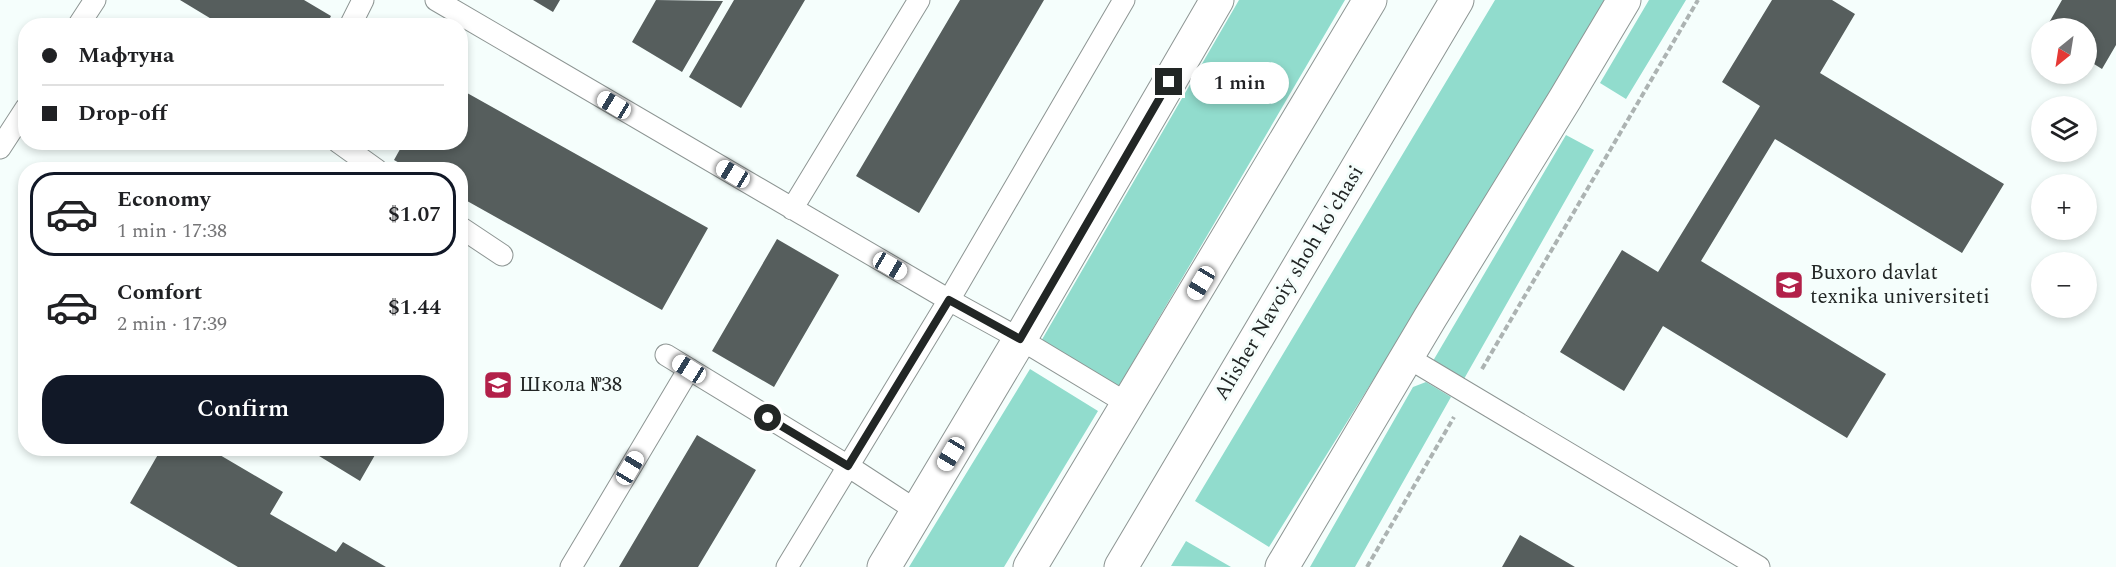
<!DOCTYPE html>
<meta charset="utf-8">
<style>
:root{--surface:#fff;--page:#f2f2f2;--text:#202124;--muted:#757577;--line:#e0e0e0;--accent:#111827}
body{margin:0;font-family:Spectral,serif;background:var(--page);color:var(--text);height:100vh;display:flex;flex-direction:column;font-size:22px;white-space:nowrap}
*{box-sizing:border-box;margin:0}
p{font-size:20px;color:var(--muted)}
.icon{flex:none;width:33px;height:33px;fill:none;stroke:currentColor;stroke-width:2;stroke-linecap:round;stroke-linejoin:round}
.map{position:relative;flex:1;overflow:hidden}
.sheet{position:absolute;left:18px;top:162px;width:450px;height:294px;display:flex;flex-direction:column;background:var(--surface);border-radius:24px;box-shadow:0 3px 9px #0003}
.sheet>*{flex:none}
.banner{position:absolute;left:18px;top:18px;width:450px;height:132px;border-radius:24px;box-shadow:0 3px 9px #0003;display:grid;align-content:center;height:132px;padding:0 24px;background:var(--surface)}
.needle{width:39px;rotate:210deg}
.tools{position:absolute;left:2031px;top:18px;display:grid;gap:12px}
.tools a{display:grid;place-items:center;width:66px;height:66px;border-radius:50%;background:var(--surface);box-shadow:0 3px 9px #0003;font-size:30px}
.end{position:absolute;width:27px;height:27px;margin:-14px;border:8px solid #222625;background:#fff;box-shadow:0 0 0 3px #fff}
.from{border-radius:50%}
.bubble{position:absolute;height:42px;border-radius:21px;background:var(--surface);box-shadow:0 3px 9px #0003;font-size:20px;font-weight:600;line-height:42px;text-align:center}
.car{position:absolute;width:18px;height:36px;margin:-18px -9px;border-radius:8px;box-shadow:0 0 4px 2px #0007;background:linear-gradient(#fff 24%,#345 0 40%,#fff 0 76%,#345 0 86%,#fff 0)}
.banner b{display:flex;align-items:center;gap:21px;height:57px;font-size:22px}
.banner b+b{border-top:2px solid var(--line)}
.banner i{width:15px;height:15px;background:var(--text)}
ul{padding:10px 0 0;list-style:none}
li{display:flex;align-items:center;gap:18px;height:84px;margin:0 12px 9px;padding:0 12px;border:3px solid transparent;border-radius:24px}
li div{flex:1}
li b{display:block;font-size:22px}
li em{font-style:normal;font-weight:600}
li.active{border-color:var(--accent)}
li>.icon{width:54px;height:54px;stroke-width:1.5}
.cta{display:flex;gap:12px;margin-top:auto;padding:12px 24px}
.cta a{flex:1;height:69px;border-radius:24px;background:var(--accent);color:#fff;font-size:24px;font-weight:600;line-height:69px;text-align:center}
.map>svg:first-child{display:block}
.green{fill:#91dccd}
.building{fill:#565e5d}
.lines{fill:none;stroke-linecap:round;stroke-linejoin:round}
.lane-casing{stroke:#8d9593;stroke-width:23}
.street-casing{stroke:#8d9593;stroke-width:35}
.secondary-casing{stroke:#8d9593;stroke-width:35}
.path{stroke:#acb3b2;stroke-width:4;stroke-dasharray:6 3;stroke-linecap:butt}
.lane{stroke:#fff;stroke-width:21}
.street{stroke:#fff;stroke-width:33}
.secondary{stroke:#fff;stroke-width:33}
.route{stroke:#222625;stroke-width:8}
.labels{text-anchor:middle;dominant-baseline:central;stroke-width:6;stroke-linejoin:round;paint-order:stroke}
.poi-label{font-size:21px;fill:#222625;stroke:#f5fefc;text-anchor:start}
.street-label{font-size:21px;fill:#222625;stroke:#f5fefc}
</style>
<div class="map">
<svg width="2116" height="567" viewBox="0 0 2116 567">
<rect width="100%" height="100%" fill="#f5fefc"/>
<path class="green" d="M1239 0H1345L1119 386 1040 343Z
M1495 0H1608L1476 215 1269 547 1195 501Z
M1649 0H1686L1626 99 1600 83Z
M1566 135 1594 150 1460 386 1430 366Z
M1030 369 1098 411 1004 567H909Z
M1426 382 1451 397 1355 567H1310L1413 387Z
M1186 541 1231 567 1171 566Z"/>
<path class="building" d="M180 0H304L331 16 326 26H223Z
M533 0H560L553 12Z
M656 0 723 1 682 72 632 42Z
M734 0H805L741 108 689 77Z
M960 0H1044L919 213 856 176Z
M1772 0H1832L1855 14 1820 73 2004 184 1962 253 1775 139 1701 261 1886 374 1847 438 1663 326 1624 391 1560 352 1622 250 1658 272 1760 106 1722 82Z
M2062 0H2116V45L2102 69 2086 59V28H2046Z
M460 89 708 228 662 310 460 197V170H412L394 160 404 142H460Z
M777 239 839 275 774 387 712 351Z
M697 435 756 470 698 567H619Z
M155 448H208L283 492 270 514 336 552 343 542 386 567H238L130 503 160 451Z
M306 448H379L360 481Z
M1520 535 1575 567H1502Z"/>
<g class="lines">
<g class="lane-casing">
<path id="lane" d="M436 0 949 300 1020 339 1128 404
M78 26 95 0
M350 26 363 0
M338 142 377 170
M0 148 26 108
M792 209 919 0
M460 227 502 255
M666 355 848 466 917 511
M1407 357 1759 567
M571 567 689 369
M787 567 949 300 1124 0"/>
</g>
<g class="street-casing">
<path id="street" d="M884 567 1020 339 1217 0
M1282 567 1430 318 1565 99 1624 0"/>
</g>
<g class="secondary-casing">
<path id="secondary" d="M1030 567 1370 0
M1121 567 1457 0"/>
</g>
<path class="path" d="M1482 369 1698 0
M1367 567 1454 417"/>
<use href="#lane" class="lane"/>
<use href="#street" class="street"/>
<use href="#secondary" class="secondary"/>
</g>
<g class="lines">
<path class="route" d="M768 418 848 466 949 300 1020 339 1169 82"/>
</g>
<defs>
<g id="university-square" transform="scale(1.5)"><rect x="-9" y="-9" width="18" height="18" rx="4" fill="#b22049" stroke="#f5fefc"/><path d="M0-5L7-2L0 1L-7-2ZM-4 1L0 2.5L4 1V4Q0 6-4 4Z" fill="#fff"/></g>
<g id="school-square" transform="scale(1.5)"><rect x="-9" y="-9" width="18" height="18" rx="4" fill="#b22049" stroke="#f5fefc"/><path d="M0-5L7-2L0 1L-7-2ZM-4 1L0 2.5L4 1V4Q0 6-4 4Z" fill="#fff"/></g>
</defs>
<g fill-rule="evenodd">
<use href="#university-square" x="1789" y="285"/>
<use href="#school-square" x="498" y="385"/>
</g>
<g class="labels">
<g class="poi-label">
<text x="1810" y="273">Buxoro davlat<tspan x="1810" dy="24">texnika universiteti</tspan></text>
<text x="519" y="385">Школа №38</text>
</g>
<g class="street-label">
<text transform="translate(1289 283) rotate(-59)">Alisher Navoiy shoh ko'chasi</text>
</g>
</g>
</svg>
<div class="tools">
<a><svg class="needle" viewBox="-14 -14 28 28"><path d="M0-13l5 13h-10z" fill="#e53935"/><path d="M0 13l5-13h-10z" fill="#757577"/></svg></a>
<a><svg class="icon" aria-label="layers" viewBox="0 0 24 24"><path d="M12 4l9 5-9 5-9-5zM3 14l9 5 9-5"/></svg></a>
<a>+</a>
<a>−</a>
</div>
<i class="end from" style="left:768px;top:418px"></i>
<i class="end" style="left:1169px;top:82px"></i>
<div class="bubble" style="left:1190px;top:62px;width:99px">1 min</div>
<i class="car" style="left:614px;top:105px;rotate:301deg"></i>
<i class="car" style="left:733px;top:174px;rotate:301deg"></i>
<i class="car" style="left:890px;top:266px;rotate:120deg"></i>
<i class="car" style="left:1201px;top:283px;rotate:211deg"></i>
<i class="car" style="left:689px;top:369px;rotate:302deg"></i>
<i class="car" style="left:951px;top:454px;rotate:211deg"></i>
<i class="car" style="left:630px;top:468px;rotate:31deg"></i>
<div class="banner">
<b><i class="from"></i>Мафтуна</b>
<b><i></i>Drop-off</b>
</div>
<section class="sheet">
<ul>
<li class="active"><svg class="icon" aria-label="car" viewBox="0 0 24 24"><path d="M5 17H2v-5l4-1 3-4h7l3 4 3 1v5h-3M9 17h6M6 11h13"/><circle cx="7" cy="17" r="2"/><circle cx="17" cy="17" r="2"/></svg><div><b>Economy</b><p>1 min · 17:38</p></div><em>$1.07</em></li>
<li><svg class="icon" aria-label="car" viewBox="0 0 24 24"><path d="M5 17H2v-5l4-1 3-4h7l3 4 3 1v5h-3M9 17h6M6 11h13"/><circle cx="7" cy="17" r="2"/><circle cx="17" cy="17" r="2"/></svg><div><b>Comfort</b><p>2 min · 17:39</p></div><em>$1.44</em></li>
</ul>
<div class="cta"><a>Confirm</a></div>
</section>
</div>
